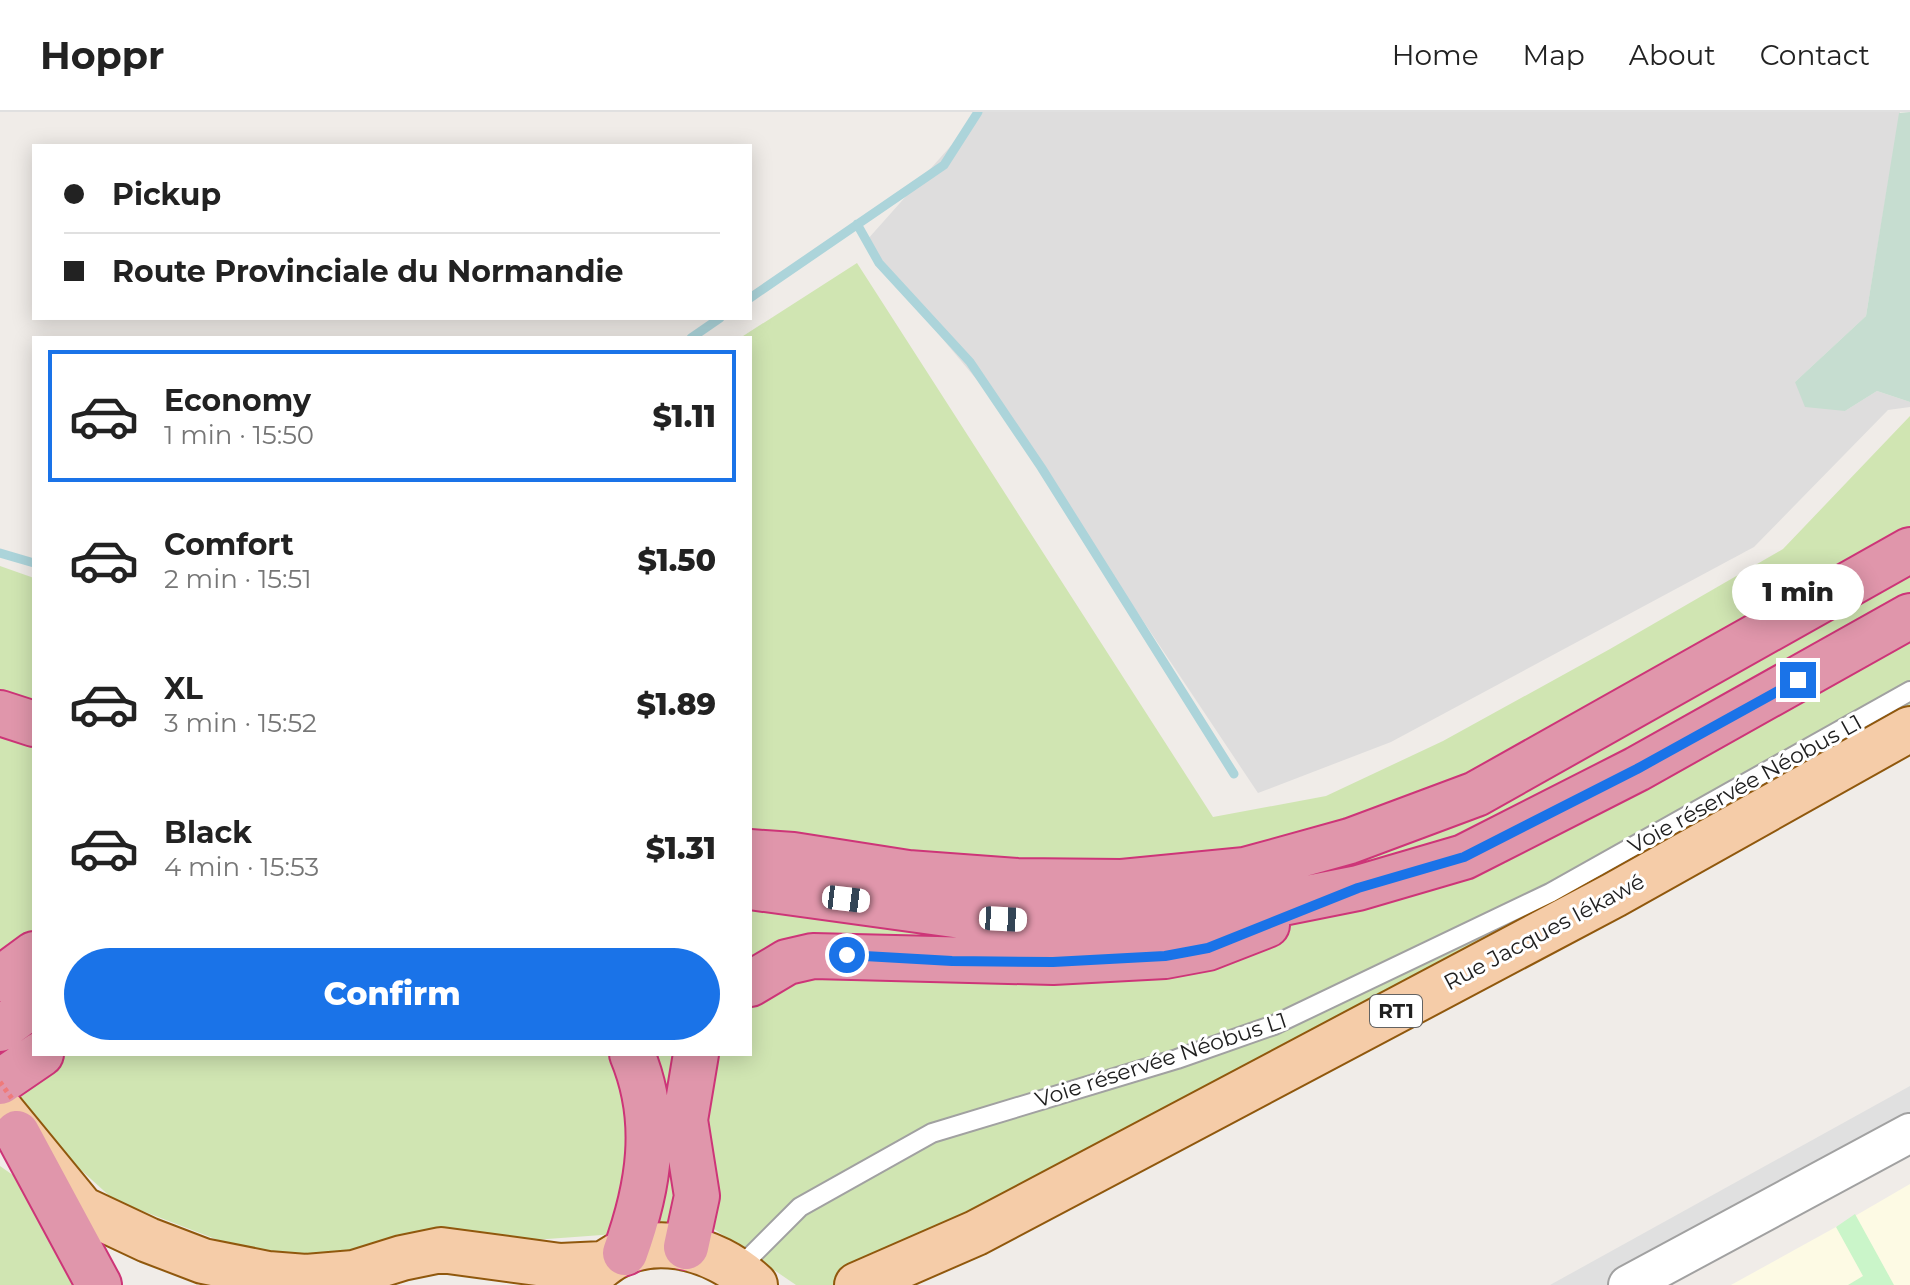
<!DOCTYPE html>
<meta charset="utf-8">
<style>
:root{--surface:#fff;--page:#f2f2f2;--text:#222;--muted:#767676;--line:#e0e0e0;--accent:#1a73e8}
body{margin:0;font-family:Montserrat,sans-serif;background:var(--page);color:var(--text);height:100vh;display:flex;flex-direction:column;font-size:30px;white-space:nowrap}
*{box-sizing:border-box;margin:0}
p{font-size:26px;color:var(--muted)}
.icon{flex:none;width:44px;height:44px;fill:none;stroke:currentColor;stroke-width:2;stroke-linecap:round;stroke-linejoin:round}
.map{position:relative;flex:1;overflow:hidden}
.sheet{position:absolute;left:32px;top:224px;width:720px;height:720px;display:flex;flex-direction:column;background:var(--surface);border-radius:0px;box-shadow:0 4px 20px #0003}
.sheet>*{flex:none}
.hud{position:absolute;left:32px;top:32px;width:720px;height:176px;border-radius:0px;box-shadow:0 4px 20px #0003;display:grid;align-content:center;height:176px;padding:0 32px;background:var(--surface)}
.end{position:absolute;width:36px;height:36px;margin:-18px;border:10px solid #1a73e8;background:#fff;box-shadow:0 0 0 4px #fff}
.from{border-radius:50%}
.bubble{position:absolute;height:56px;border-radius:28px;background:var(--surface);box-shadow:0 4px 20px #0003;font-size:26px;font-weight:800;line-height:56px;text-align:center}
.car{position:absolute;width:24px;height:48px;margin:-24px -12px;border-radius:10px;box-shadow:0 0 6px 2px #0007;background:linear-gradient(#fff 24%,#345 0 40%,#fff 0 76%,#345 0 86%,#fff 0)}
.hud b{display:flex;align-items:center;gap:28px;height:76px;font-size:30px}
.hud b+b{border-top:2px solid var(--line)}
.hud i{width:20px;height:20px;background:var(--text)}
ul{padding:14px 0 0;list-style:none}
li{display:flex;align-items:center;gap:24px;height:132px;margin:0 16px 12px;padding:0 16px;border:4px solid transparent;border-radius:0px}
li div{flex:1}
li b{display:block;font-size:30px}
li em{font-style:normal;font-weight:800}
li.current{border-color:var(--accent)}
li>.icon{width:72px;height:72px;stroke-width:1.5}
.action{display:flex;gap:16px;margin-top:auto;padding:16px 32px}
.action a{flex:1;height:92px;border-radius:48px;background:var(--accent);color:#fff;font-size:32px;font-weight:800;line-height:92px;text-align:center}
header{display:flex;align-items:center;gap:48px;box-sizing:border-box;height:112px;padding:0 40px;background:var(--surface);border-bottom:2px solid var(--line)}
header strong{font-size:38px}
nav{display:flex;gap:44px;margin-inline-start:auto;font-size:28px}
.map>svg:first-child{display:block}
.residential{fill:#dedddd}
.education{fill:#fdfae4}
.grass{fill:#d0e5b2}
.wetland{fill:#c6ddd0}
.park{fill:#caf5c9}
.parking{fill:#e0e0e0}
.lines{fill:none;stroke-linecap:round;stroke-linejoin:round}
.stream{stroke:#acd4da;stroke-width:9}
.lane-casing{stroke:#a1a1a1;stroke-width:22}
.street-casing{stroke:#a1a1a1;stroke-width:42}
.primary-casing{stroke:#90580d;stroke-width:48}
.highway-casing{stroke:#cd3578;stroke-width:48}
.lane{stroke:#fff;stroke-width:18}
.street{stroke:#fff;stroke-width:38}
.primary{stroke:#f5cca8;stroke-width:44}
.highway{stroke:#e096ab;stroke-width:44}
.path-bridge{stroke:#ef7a7a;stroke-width:5;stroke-dasharray:4 4;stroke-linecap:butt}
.route{stroke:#1a73e8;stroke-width:10}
.labels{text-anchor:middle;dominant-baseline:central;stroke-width:6;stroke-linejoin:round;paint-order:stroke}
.shield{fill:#fff;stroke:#636363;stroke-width:2}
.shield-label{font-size:20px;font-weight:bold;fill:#202020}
.street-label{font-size:22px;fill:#202020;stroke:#fff}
</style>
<header>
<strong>Hoppr</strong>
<nav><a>Home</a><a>Map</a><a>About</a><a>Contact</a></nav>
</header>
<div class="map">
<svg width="1910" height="1173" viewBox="0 0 1910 1173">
<rect width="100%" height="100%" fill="#f0ece8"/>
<path class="residential" d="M981 0H1900L1866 204 1795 270 1845 299 1877 279 1910 290V295L1888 298 1754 435 1391 630 1258 681 1003 299 879 151 867 128Z"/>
<path class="education" d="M1910 1072V1173H1731L1836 1115Z"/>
<path class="grass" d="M857 151 1213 705 1326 684 1443 629 1610 537 1783 437 1910 304V633L905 1173H796L711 1115 520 1129 430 1123 326 1144 244 1138 114 1088 37 1018 0 968V454L34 466V942H750V226H740Z
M0 1054 58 1095 99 1173H0Z"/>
<path class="wetland" d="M1910 0V290L1877 279 1845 299 1805 295 1795 270 1866 204 1899 1Z"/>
<path class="park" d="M1855 1102 1894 1173H1848L1863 1164 1836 1115Z"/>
<path class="parking" d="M1910 974V1028L1628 1173H1550Z"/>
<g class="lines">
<path class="stream" d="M857 112 879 151 970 250 1041 355 1234 662
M750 186 944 53 978 0
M691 226 720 206
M0 441 34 451"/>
<g class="lane-casing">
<path id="lane" d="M735 1160 800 1095 932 1021 1177 947 1274 913 1550 781 1910 579"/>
</g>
<g class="street-casing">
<path id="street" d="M1628 1173 1910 1021"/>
</g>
<g class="primary-casing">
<path id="primary" d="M0 997 82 1097 148 1128 203 1149 268 1162 306 1165 354 1161 402 1146 441 1138 560 1154 603 1152
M598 1157C645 1115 714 1134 755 1173
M857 1173 976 1121 1150 1029 1614 783 1910 617"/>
</g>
<g class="highway-casing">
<path id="highway" d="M0 601 34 612
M750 740 793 743 908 761 1017 769 1122 770 1245 758 1350 729 1476 682 1910 438
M750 775 976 806 1083 812 1157 810 1232 801 1358 776 1464 745 1637 657 1910 504
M0 867 34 842
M750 872 787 850 813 844 1053 850 1165 844 1208 836 1267 813
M0 917 34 892
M0 970 41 942
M17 1021 99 1173
M686 1135 697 1084 685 1008 696 942
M625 1141C649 1075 660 1009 632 942"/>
</g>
<use href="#lane" class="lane"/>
<use href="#street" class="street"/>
<use href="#primary" class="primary"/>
<use href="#highway" class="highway"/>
<path class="path-bridge" d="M0 970 13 988"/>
</g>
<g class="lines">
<path class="route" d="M847 843 952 849 1053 850 1165 844 1208 836 1358 776 1464 745 1637 657 1798 568"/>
</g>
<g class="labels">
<rect class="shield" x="1370" y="883" width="52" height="32" rx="6"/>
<g class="shield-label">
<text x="1396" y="899">RT1</text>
</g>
<g class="street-label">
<text transform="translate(1745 672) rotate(-29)">Voie réservée Néobus L1</text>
<text transform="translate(1544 820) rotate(-28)">Rue Jacques Iékawé</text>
<text transform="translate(1161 948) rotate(-18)">Voie réservée Néobus L1</text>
</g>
</g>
</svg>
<i class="end from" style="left:847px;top:843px"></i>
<i class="end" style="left:1798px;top:568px"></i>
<div class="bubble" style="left:1732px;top:452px;width:132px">1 min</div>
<i class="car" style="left:846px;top:787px;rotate:97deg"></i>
<i class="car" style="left:1003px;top:807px;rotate:93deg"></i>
<div class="hud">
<b><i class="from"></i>Pickup</b>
<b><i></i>Route Provinciale du Normandie</b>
</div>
<section class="sheet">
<ul>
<li class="current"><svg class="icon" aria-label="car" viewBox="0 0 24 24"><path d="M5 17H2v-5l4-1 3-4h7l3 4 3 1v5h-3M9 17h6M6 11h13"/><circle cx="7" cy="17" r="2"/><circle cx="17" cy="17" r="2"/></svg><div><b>Economy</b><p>1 min · 15:50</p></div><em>$1.11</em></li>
<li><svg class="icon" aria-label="car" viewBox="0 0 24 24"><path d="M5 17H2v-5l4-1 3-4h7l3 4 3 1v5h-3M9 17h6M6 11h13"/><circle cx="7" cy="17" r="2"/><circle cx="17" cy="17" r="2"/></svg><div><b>Comfort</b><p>2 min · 15:51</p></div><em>$1.50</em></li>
<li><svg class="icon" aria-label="car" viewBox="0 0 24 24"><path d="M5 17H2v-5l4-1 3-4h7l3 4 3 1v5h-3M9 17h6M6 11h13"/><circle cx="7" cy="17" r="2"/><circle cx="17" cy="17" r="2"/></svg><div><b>XL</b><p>3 min · 15:52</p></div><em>$1.89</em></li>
<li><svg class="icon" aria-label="car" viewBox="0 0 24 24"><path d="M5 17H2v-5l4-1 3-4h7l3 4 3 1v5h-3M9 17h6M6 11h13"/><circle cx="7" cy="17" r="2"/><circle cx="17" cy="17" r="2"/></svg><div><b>Black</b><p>4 min · 15:53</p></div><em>$1.31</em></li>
</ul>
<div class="action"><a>Confirm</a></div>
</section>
</div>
